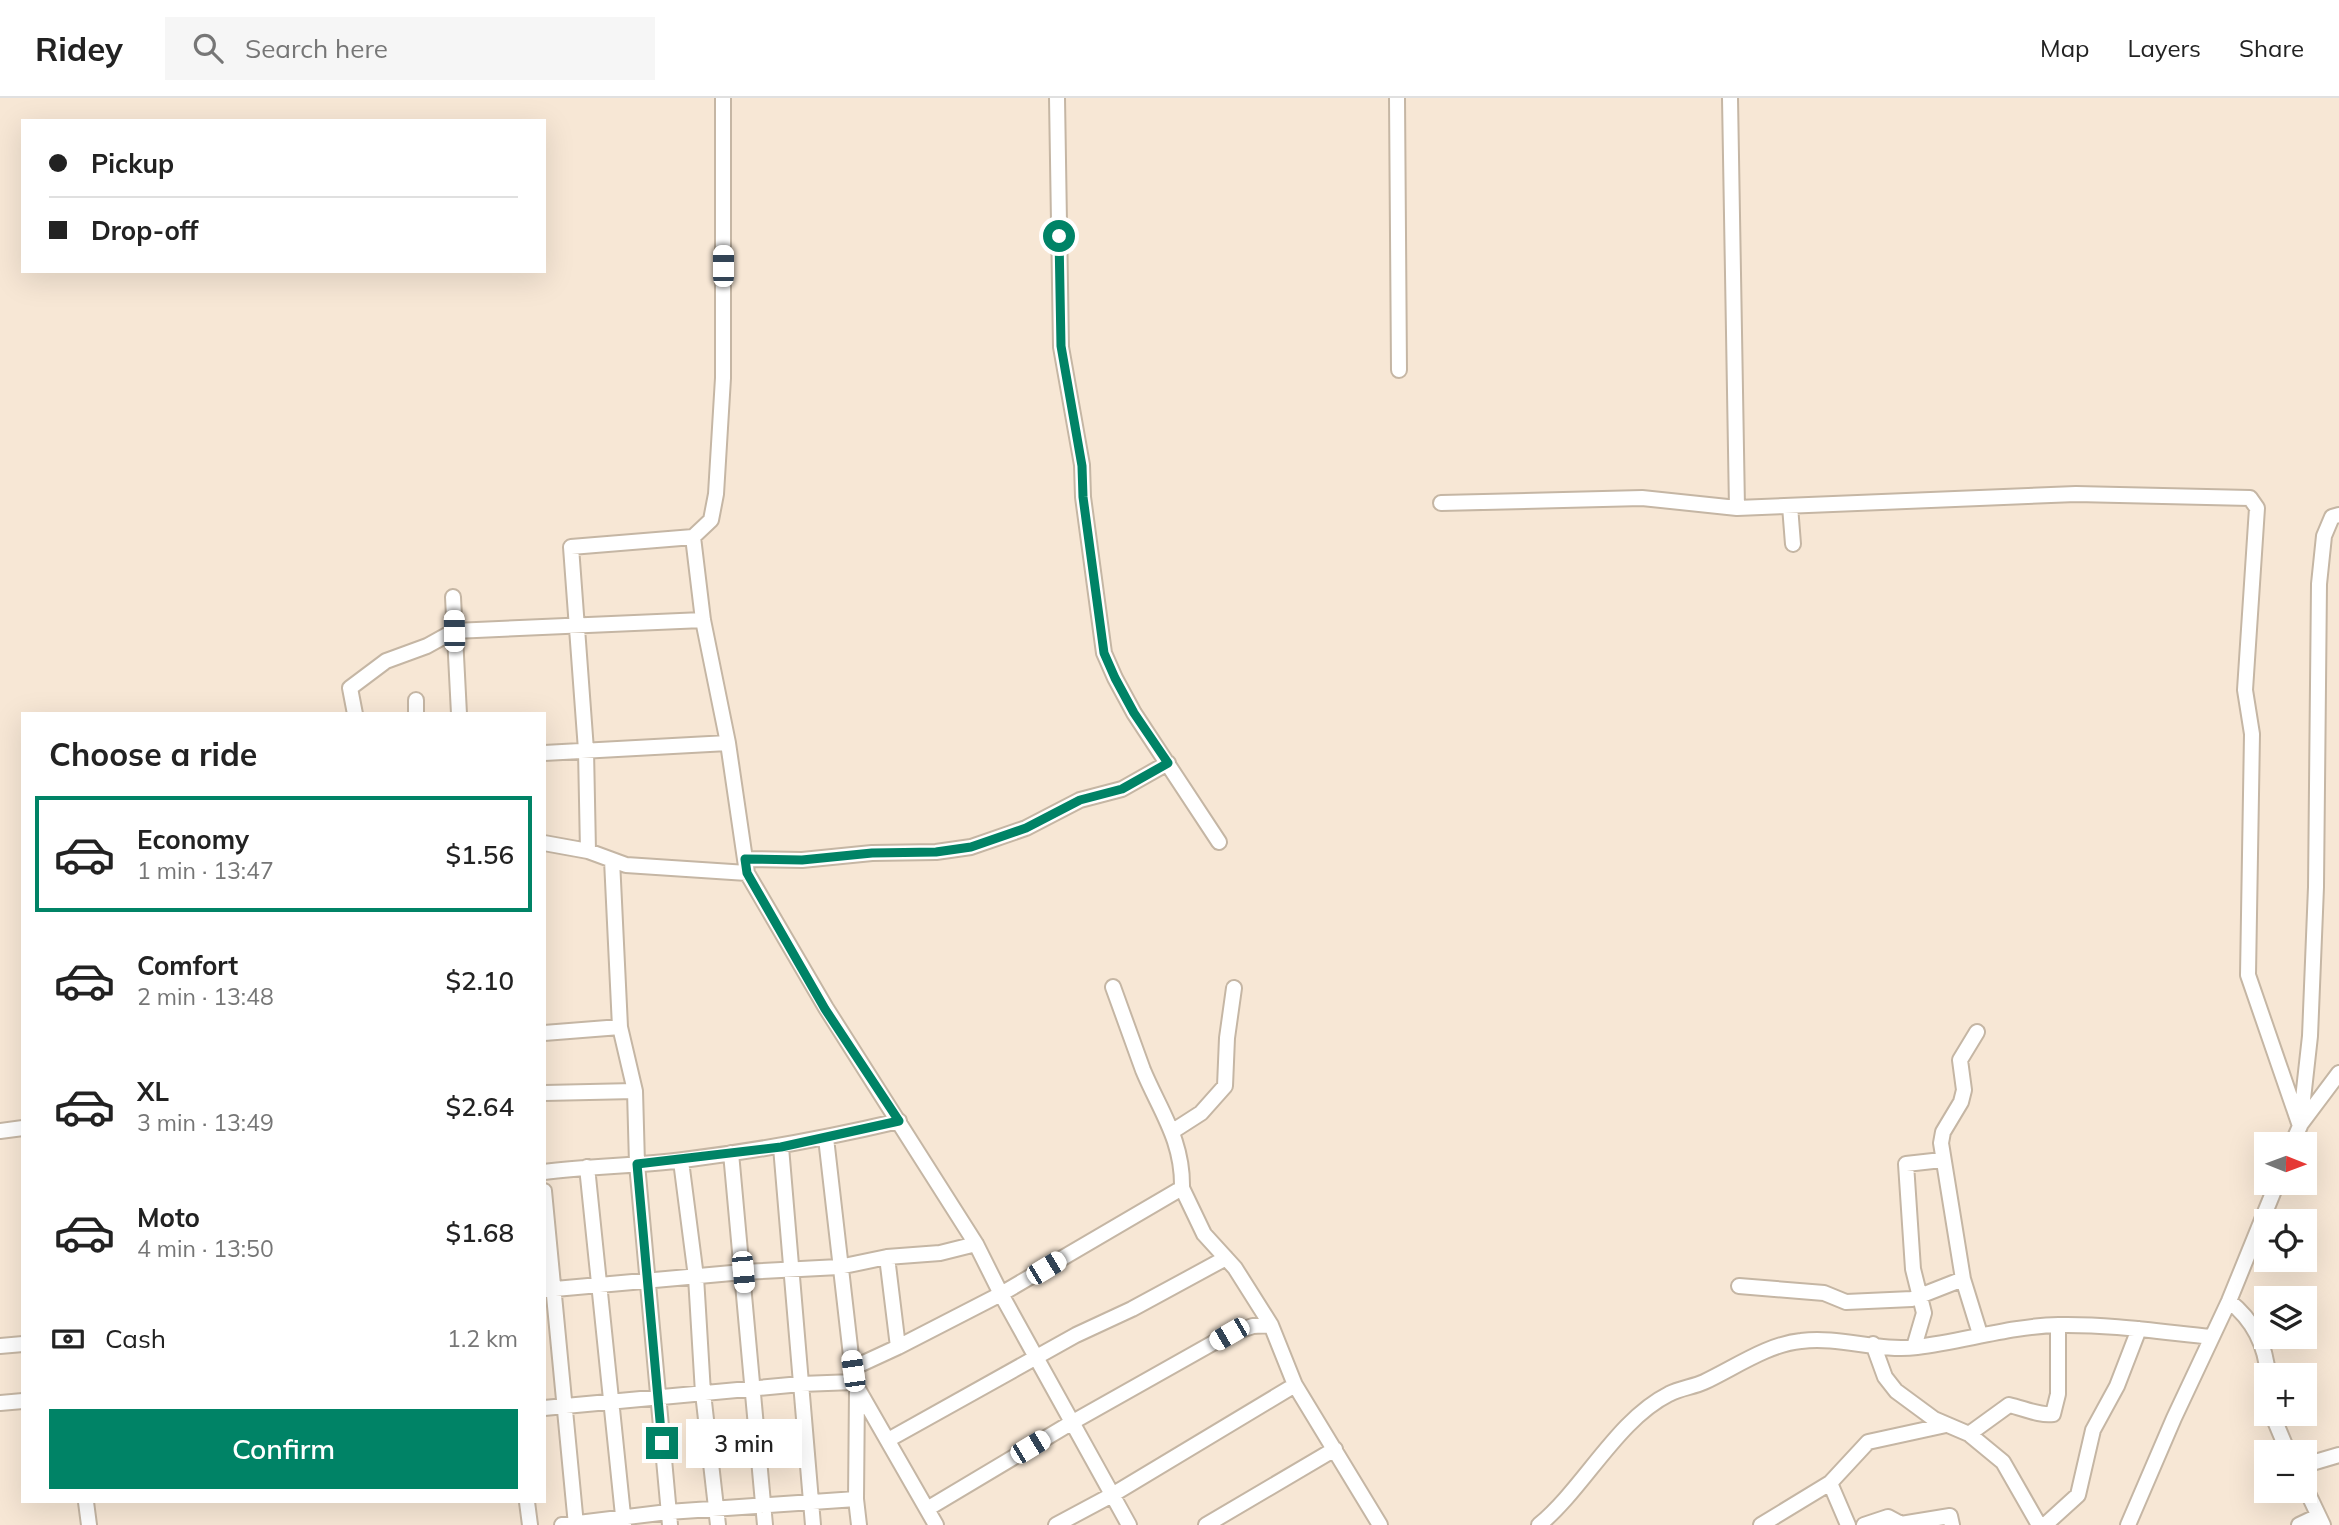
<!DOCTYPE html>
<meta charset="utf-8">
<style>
:root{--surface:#fff;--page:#f6f6f6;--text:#222;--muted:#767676;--line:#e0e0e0;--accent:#008366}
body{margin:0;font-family:Mulish,sans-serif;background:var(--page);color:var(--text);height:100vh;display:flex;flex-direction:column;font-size:26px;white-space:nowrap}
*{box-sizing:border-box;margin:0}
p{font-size:23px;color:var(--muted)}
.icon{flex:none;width:38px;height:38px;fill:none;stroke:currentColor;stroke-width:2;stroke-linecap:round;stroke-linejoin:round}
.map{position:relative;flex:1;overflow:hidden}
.panel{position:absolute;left:21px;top:614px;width:525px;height:791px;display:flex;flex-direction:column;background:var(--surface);border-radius:0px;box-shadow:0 7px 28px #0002}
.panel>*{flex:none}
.top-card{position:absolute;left:21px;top:21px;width:525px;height:154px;border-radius:0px;box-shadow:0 7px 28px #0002;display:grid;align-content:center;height:154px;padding:0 28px;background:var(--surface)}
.needle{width:46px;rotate:91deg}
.tools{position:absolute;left:2254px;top:1034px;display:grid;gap:14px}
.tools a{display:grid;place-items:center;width:63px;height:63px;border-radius:0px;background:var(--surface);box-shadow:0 7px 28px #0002;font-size:35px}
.end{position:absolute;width:32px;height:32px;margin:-16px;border:9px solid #008366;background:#fff;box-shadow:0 0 0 4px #fff}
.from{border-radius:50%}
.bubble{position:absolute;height:49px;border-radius:0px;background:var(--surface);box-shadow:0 7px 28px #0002;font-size:23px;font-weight:600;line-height:49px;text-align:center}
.car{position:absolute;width:21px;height:42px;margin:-21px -10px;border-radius:9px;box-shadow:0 0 5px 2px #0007;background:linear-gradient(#fff 24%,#345 0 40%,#fff 0 76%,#345 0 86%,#fff 0)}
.top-card b{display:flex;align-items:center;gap:24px;height:66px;font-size:26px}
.top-card b+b{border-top:2px solid var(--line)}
.top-card i{width:18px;height:18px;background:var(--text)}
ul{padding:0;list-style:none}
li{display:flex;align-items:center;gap:21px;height:116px;margin:0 14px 10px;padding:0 14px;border:4px solid transparent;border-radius:0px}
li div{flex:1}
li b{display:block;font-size:26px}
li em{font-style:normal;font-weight:600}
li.selected{border-color:var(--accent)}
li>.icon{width:63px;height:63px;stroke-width:1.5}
h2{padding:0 28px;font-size:32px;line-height:84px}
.pay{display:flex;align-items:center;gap:18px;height:77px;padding:0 28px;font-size:26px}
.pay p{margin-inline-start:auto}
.cta{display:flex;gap:14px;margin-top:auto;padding:14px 28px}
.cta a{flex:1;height:80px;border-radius:0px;background:var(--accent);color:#fff;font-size:28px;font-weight:600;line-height:80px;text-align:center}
header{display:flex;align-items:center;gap:42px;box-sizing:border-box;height:98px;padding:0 35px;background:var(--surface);border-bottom:2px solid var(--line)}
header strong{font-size:33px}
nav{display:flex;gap:38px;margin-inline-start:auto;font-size:24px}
.search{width:490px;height:63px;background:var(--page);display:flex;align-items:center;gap:18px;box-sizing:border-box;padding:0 24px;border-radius:0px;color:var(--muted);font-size:26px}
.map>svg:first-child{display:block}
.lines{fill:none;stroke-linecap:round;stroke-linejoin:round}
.minor-casing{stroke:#c5b6a4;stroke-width:18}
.minor{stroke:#fff;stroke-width:14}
.route{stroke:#008366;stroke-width:9}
</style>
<header>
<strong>Ridey</strong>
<div class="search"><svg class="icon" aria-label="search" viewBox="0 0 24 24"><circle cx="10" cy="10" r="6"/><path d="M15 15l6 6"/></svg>Search here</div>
<nav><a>Map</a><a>Layers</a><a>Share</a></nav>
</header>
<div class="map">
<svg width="2339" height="1427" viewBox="0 0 2339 1427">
<rect width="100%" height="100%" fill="#f7e7d5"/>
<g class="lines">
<g class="minor-casing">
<path id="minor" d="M1057 0 1061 249 1082 367 1083 399 1104 555 1115 580 1134 615 1219 744
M1397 0 1399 272
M1730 0 1737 410
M1441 405 1642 400 1737 410 2076 396 2250 400 2257 410 2245 592 2252 636 2248 877 2300 1028
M1790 408 1793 446
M693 439 711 422 716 396 723 280V0
M453 499 459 616
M416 602V616
M355 616 350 590 386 563 427 548 454 533 703 522
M544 655 728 645
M544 745 588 753 626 767 747 775
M588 753 586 652 571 449 693 439 703 522 728 645 747 775 826 910 976 1146 1001 1196 1129 1427
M745 761 802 762 872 755 936 754 971 749 1026 730 1080 702 1122 691 1168 665
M612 762 620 929 635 993 637 1066 670 1427
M1113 889C1123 916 1133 944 1143 972 1160 1013 1183 1042 1182 1090
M1977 934 1960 962 1964 992 1961 1004 1943 1034 1941 1045 1963 1181 1980 1236
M544 935 620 929
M544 995 635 993
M2300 1027 2339 975
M0 1033 23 1030
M1173 1033 1201 1015 1225 988 1227 940 1234 890
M826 1040 854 1284 936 1427
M2292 1046 2300 1028 2310 938 2316 789 2319 486 2324 438 2332 419 2339 417
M781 1049 813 1427
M731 1055 765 1427
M681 1063 696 1179 703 1295 718 1427
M587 1069 624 1427
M544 1074C590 1068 637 1068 683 1062 756 1053 827 1040 899 1023
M544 1093 576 1427
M887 1159 898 1249
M1739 1188 1824 1195 1846 1204 1912 1201 1963 1181
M544 1192 743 1174 839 1169 887 1159 940 1155 976 1146
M2229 1203C2253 1222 2266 1248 2268 1278
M1873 1246 1885 1279 1896 1293 1934 1321 1969 1336 2003 1364 2039 1427
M0 1248 23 1246
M1914 1249 1924 1215 1913 1171 1906 1066 1942 1062
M853 1273 859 1267 898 1249 1001 1196 1182 1090 1204 1136 1235 1170 1271 1227 1295 1287 1380 1427
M857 1292 856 1401 859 1427
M0 1305 23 1303
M544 1310 801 1286 854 1284
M2272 1316 2288 1354
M1969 1336 2009 1307C2023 1310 2040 1318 2053 1316L2058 1296V1227
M888 1342 1076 1237 1132 1211 1226 1160
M2305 1367 2339 1357
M1830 1385 1848 1427
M2305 1389 2323 1427
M86 1404 89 1427
M527 1404 530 1427
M927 1411 1071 1325 1229 1236 1253 1228 1271 1227
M562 1427 668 1414 856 1401
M1056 1427 1112 1397 1295 1287
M1206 1427 1335 1351
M1539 1427C1584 1390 1617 1322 1669 1296 1680 1290 1693 1289 1704 1284 1734 1270 1768 1246 1801 1243 1840 1238 1879 1254 1917 1249 1965 1243 2011 1228 2059 1227 2110 1226 2162 1234 2212 1239
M1761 1427 1830 1385 1868 1344 1946 1327
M1864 1427 1888 1419 1901 1426 1950 1418 1952 1427
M2045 1427 2078 1397 2093 1332 2117 1288 2139 1231
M2128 1427 2174 1320 2229 1203 2277 1085
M2299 1427 2318 1418"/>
</g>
<use href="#minor" class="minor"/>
</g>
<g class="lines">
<path class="route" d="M662 1345 637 1066 781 1049 899 1023 825 911 747 775 745 761 802 762 872 755 936 754 971 749 1026 730 1080 702 1122 691 1168 665 1134 615 1115 580 1104 555 1083 399 1082 368 1061 248 1059 138"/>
</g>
</svg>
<div class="tools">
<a><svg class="needle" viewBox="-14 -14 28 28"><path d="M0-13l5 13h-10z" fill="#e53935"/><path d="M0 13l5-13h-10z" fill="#767676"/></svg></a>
<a><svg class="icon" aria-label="locate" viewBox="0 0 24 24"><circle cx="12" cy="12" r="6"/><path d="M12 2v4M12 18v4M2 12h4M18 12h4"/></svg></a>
<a><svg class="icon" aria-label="layers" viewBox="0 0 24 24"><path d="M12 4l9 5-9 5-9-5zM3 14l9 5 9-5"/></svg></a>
<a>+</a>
<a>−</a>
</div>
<i class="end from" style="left:1059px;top:138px"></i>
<i class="end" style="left:662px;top:1345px"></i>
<div class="bubble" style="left:686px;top:1321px;width:116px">3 min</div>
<i class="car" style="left:723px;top:168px;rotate:0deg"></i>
<i class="car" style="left:454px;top:533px;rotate:359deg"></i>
<i class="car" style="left:1046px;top:1170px;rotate:59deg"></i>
<i class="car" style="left:743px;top:1174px;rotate:175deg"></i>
<i class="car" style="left:1229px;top:1236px;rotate:240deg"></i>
<i class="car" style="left:853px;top:1273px;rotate:352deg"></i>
<i class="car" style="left:1030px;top:1349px;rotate:59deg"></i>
<div class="top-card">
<b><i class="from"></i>Pickup</b>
<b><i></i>Drop-off</b>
</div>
<section class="panel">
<h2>Choose a ride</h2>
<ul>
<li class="selected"><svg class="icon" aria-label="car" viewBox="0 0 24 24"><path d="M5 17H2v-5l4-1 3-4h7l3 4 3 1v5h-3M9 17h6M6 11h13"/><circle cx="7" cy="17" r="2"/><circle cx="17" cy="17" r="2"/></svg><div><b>Economy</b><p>1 min · 13:47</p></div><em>$1.56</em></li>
<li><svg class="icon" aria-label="car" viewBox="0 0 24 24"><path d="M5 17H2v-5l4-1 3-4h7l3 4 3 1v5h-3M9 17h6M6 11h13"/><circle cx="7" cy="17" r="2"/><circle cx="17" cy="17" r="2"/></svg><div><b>Comfort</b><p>2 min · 13:48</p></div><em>$2.10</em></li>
<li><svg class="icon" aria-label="car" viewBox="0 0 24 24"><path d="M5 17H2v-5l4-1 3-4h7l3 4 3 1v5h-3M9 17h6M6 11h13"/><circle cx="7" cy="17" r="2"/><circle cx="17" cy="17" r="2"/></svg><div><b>XL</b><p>3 min · 13:49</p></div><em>$2.64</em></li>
<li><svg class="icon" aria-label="car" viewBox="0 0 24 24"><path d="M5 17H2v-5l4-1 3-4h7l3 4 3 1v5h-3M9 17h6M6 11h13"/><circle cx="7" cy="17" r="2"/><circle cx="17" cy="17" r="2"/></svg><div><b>Moto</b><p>4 min · 13:50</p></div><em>$1.68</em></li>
</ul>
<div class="pay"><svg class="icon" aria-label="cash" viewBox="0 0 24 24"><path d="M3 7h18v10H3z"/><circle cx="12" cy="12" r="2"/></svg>Cash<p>1.2 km</p></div>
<div class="cta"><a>Confirm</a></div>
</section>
</div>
